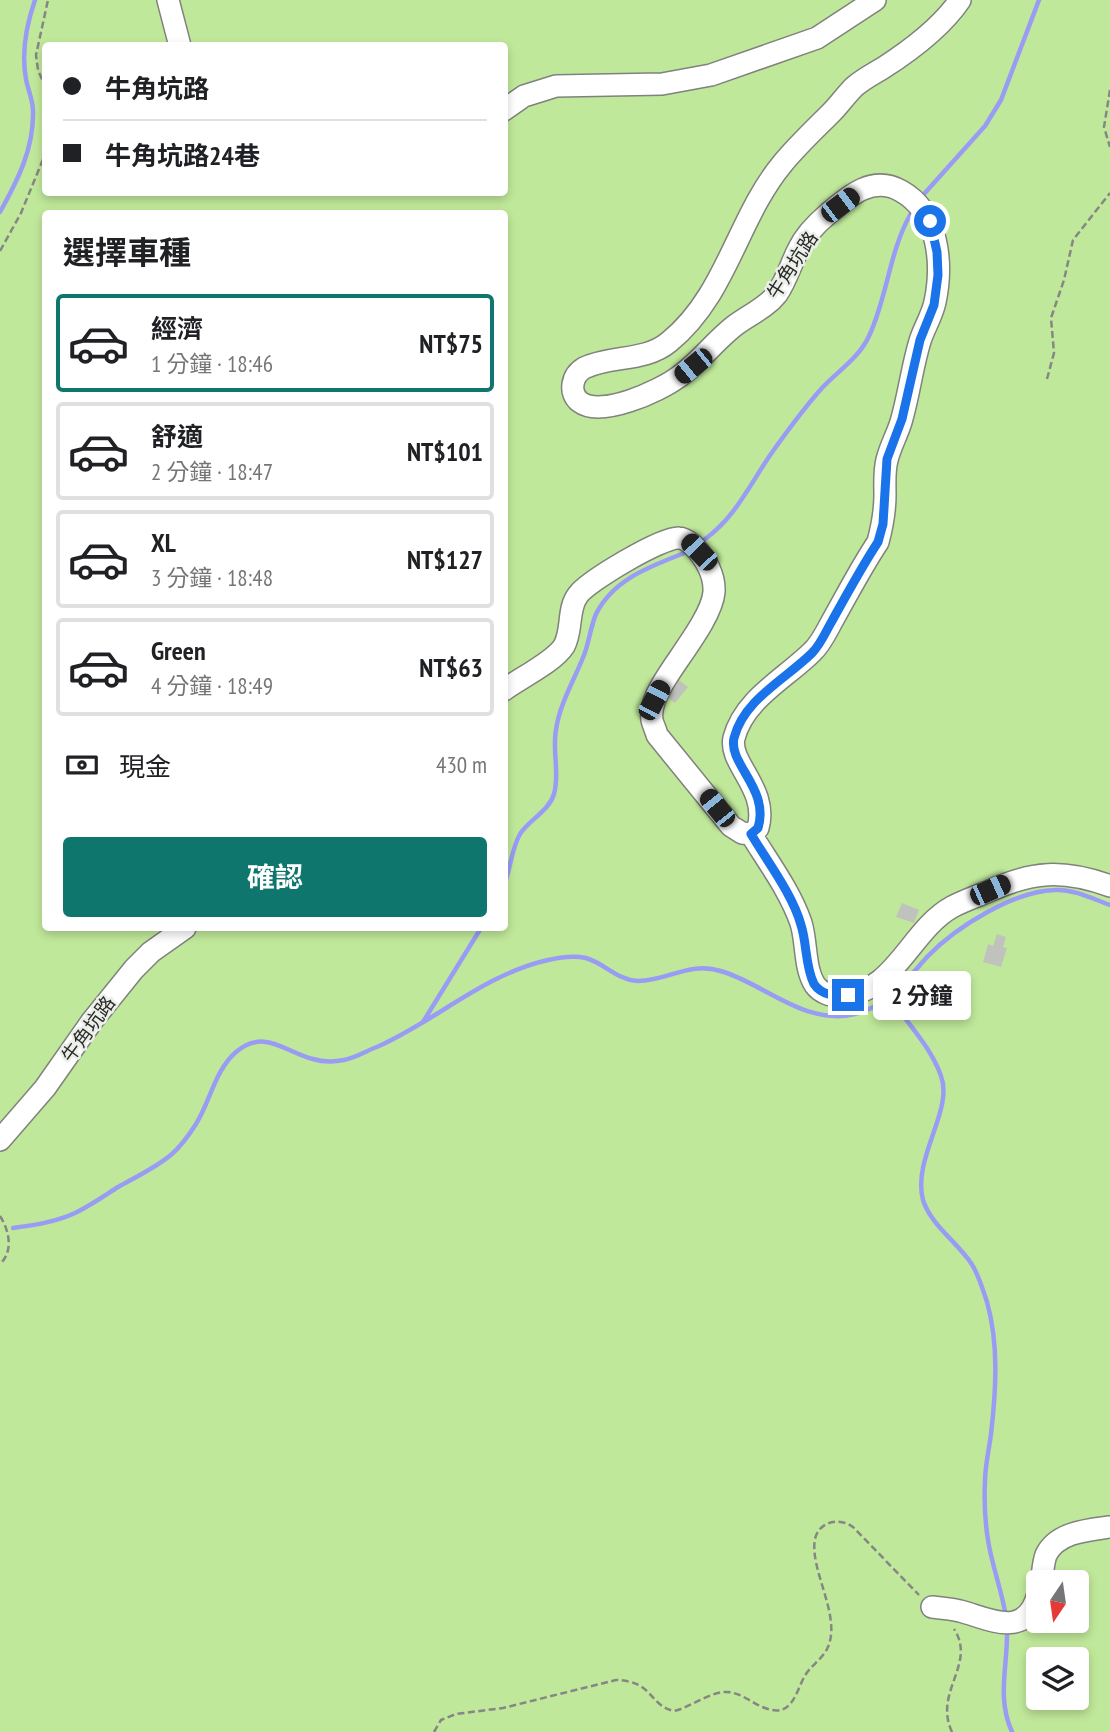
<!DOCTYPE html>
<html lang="zh-TW">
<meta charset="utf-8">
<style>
:root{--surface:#fff;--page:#f2f2f2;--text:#202124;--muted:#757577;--line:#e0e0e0;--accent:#0f766e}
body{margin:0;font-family:"PT Sans Narrow","Noto Sans TC",sans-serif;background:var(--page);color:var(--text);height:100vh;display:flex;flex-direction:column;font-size:26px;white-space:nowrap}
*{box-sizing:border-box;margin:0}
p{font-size:23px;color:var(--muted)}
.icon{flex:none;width:38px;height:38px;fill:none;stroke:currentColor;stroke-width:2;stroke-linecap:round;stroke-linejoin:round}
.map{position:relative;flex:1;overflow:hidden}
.drawer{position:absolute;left:42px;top:210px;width:466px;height:721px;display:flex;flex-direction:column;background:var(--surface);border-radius:7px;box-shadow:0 4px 10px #0003}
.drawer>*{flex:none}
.top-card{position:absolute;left:42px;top:42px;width:466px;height:154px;border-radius:7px;box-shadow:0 4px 10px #0003;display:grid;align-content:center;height:154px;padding:0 21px;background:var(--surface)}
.needle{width:46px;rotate:193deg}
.tools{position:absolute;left:1026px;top:1570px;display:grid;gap:14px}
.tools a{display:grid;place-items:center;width:63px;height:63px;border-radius:7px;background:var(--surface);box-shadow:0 4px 10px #0003;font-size:35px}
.end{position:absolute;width:32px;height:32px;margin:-16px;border:9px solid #1a73e8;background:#fff;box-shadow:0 0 0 4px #fff}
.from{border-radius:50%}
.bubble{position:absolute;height:49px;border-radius:7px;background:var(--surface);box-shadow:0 4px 10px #0003;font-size:23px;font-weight:700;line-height:49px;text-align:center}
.car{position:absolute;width:21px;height:42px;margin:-21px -10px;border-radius:9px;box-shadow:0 0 5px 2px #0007;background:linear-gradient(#222 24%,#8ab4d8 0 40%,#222 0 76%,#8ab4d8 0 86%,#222 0)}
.top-card b{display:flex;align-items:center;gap:24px;height:66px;font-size:26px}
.top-card b+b{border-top:2px solid var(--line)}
.top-card i{width:18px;height:18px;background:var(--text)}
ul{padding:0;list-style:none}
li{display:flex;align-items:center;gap:21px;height:98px;margin:0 14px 10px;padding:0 7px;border:4px solid var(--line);border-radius:7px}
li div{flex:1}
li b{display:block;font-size:26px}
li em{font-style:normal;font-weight:700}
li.selected{border-color:var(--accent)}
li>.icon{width:63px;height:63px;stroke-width:1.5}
h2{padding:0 21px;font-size:32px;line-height:84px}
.pay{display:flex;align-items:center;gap:18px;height:77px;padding:0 21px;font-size:26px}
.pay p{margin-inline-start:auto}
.primary-button{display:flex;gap:14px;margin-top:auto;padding:14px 21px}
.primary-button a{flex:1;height:80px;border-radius:7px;background:var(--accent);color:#fff;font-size:28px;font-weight:700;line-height:80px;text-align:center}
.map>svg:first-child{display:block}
.green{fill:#c0e89a;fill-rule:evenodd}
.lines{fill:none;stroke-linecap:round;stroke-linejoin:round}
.stream{stroke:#999cf5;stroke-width:4.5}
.building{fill:#c0c3bd}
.minor-casing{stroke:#7f827d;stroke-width:24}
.path{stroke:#868784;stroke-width:2.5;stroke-dasharray:7 3.5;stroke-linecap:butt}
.minor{stroke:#fff;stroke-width:21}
.route{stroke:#1a73e8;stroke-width:9}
.labels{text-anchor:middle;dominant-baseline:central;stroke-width:5;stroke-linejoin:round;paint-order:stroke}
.street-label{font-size:19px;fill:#292a28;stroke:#ecefe9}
</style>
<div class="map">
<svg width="1110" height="1732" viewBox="0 0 1110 1732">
<rect width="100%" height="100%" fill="#ecefe9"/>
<path class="green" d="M0 0H1110V1732H0ZM46 46H504V192H46ZM46 214H504V928H46ZM1038 1582H1076V1620H1038ZM1038 1659H1076V1698H1038Z"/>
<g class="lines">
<path class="stream" d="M924 194 985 126 1001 100 1039 0
M0 212C18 180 34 148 33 111 33 100 28 90 26 79 21 52 26 26 35 0
M705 539C736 517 751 482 773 451 788 430 805 407 822 388 838 371 859 358 869 336 887 298 889 253 910 215
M504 885C511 868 511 850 520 834 529 820 549 811 554 794 560 773 552 751 556 730 559 706 573 682 582 660 589 645 590 628 596 614 614 578 652 566 687 552
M888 996C906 1021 931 1047 941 1076 954 1110 912 1158 923 1200 931 1225 956 1241 971 1263 978 1273 983 1290 987 1302 999 1344 996 1391 991 1434 989 1450 985 1466 985 1481 984 1501 985 1521 988 1540 992 1566 1002 1591 1006 1617
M423 1022 481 928
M13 1228C34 1225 56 1222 75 1213 90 1206 104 1196 118 1187 136 1177 157 1167 172 1154 182 1145 189 1135 196 1124 210 1102 215 1070 236 1052 264 1028 285 1052 313 1059 323 1062 334 1062 344 1060 356 1058 368 1050 379 1046 437 1020 485 974 548 960 561 957 573 955 586 958 604 963 617 980 638 981 670 981 688 960 724 972 767 986 806 1026 855 1014 886 1007 907 979 928 956 956 927 1014 891 1055 890 1074 889 1093 899 1110 905
M1007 1635C1007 1669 997 1699 1012 1732"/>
</g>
<path class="building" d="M679 680 688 687 675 703 666 696Z
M902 903 919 910 914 923 896 917Z
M997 934 1006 937 1003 947 1007 948 1001 967 983 962 988 944 993 946Z"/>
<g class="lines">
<g class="minor-casing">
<path id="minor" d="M168 0 180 46
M504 110 524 96 556 86 662 84 711 75 817 38 875 0
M504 690C520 678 554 662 564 646 573 630 567 609 578 595 588 581 662 537 679 538 684 538 689 542 693 545 704 557 715 574 714 592 712 618 675 661 662 685 656 695 650 707 652 720 653 725 656 730 657 735L731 826 742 833 751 834 758 828C769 789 728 763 734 738 744 699 786 678 812 652 822 643 828 628 835 616 849 591 862 566 878 542 882 527 885 511 885 495 885 484 884 471 887 460 890 447 897 435 901 422 909 395 912 367 920 341 924 328 932 316 935 302 943 264 939 212 901 191 873 175 850 195 829 213 817 223 804 237 798 250 791 264 786 281 777 294 766 308 747 316 733 327 713 343 698 364 677 378 659 391 601 418 580 402 568 393 572 375 584 368 611 355 645 362 669 342 727 295 737 218 783 163 798 145 815 129 831 113 839 105 846 95 854 87 863 79 873 74 883 68 911 50 941 28 960 0
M751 834C768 862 790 891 801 923 807 942 804 968 815 985 820 992 830 996 838 996 895 995 909 931 952 907 963 901 975 897 987 892 1032 871 1063 869 1110 886
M0 1140 45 1088 92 1021 134 969 151 952 185 928
M1041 1582C1043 1573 1043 1563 1046 1555 1057 1532 1088 1530 1110 1527
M932 1607C942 1608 951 1609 960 1611 990 1619 1026 1640 1038 1594"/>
</g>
<path class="path" d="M46 89 38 70 36 55 48 0
M1110 90 1104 127 1110 147
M0 251 21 213 46 152
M1047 379 1054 353 1051 318 1064 280 1073 240 1110 193
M0 1216C9 1230 14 1251 0 1264
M434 1732 441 1720 456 1714 503 1708 616 1680C654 1681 648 1705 674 1711 691 1707 706 1694 724 1692 741 1691 753 1705 768 1709 794 1717 796 1689 806 1674 812 1665 822 1659 827 1649 843 1618 809 1570 815 1539 819 1521 840 1517 853 1527L919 1595
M952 1732C933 1692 977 1664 954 1629"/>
<use href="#minor" class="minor"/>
</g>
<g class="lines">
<path class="route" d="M848 995C836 996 822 996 814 984 805 966 807 943 801 925 793 895 767 861 751 834L758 828C770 789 728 764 734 738 744 699 786 679 812 653 821 644 826 631 832 621 847 594 861 568 878 542L883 524 887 459 902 419 920 340 934 305 938 275 937 252 930 221"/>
</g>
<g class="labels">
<g class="street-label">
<text transform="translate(792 265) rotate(-57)">牛角坑路</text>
<text transform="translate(88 1029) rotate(-54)">牛角坑路</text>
</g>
</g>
</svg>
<div class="tools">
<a><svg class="needle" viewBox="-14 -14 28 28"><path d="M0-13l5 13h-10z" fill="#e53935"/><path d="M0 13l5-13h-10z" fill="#757577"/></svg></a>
<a><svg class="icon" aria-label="layers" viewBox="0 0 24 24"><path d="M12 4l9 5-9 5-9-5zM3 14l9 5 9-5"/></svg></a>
</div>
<i class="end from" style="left:930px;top:221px"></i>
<i class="end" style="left:848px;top:995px"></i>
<div class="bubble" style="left:873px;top:971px;width:98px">2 分鐘</div>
<i class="car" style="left:840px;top:205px;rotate:53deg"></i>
<i class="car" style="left:693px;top:366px;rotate:231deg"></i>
<i class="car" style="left:699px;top:552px;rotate:316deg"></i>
<i class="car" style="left:654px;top:700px;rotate:28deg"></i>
<i class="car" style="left:717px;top:808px;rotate:321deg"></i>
<i class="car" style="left:990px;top:890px;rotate:66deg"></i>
<div class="top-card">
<b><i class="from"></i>牛角坑路</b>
<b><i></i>牛角坑路24巷</b>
</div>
<section class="drawer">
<h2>選擇車種</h2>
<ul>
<li class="selected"><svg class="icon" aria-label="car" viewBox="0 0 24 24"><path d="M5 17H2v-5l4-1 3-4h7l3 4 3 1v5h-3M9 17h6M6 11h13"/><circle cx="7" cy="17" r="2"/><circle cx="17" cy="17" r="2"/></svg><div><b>經濟</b><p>1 分鐘 · 18:46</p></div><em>NT$75</em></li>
<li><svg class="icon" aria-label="car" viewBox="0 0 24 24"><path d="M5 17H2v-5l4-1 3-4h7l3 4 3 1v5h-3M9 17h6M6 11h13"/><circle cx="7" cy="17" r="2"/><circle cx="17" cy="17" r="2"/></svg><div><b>舒適</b><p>2 分鐘 · 18:47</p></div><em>NT$101</em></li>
<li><svg class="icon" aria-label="car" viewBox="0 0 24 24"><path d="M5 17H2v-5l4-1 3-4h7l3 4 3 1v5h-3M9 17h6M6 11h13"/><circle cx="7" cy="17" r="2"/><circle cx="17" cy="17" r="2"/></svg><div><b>XL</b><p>3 分鐘 · 18:48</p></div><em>NT$127</em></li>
<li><svg class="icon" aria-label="car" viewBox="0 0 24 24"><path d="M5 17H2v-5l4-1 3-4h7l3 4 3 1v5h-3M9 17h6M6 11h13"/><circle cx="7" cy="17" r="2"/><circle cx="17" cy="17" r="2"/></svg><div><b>Green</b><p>4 分鐘 · 18:49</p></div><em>NT$63</em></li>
</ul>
<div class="pay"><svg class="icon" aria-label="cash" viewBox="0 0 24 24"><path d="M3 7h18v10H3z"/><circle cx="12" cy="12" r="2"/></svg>現金<p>430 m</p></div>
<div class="primary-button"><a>確認</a></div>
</section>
</div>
